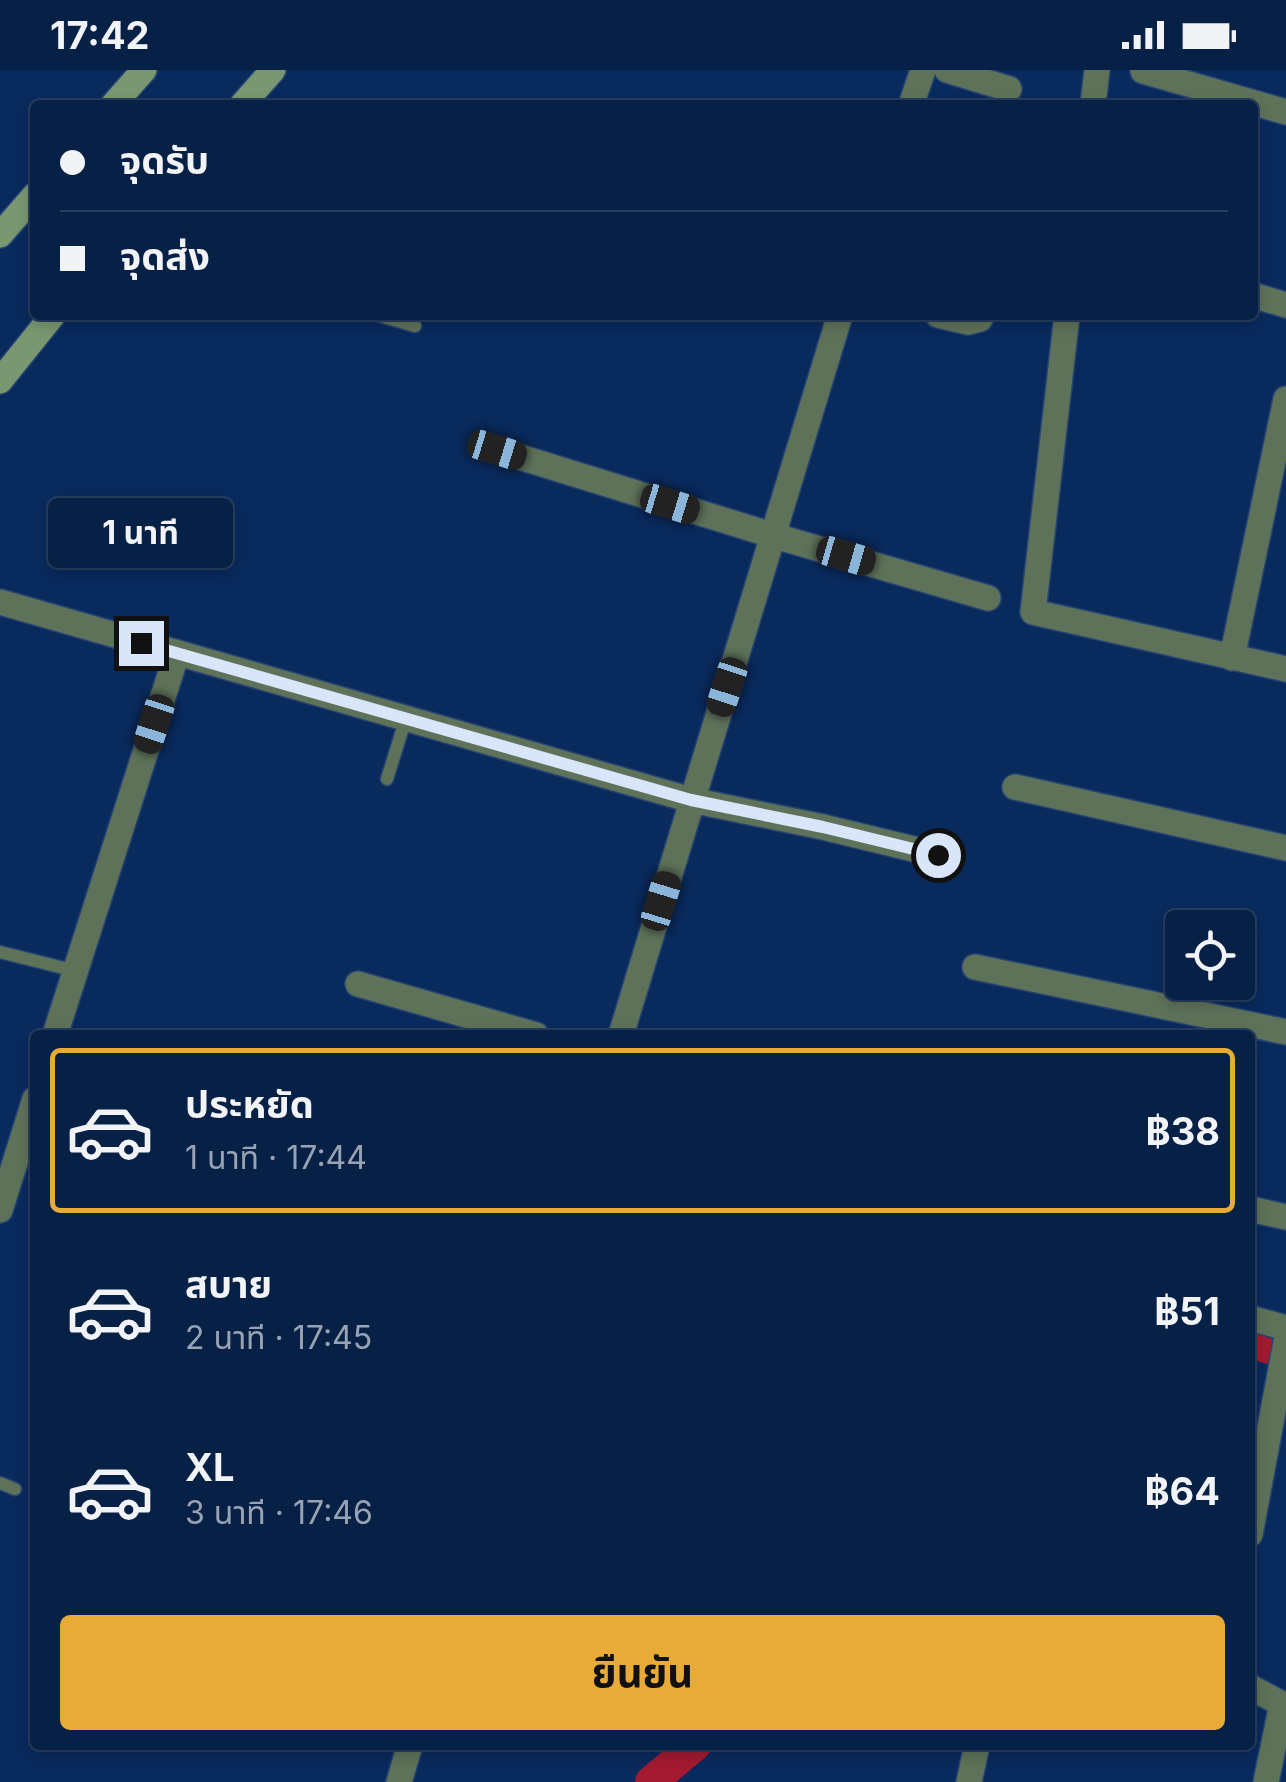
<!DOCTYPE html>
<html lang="th">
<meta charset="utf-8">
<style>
:root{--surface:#072046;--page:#10284d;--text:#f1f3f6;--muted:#98a3b3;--line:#283e5f;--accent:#e8ab37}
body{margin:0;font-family:Inter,"Noto Sans Thai",sans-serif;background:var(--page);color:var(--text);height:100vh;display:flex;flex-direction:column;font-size:38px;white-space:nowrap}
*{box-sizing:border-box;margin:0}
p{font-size:32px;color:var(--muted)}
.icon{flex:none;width:55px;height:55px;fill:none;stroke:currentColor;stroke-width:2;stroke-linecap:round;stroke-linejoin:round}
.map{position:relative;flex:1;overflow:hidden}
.drawer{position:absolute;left:30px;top:960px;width:1225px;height:720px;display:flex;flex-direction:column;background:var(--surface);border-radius:10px;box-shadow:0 5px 15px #0003,0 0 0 2px var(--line)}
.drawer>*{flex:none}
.banner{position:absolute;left:30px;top:30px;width:1228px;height:220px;border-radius:10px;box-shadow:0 5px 15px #0003,0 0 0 2px var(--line);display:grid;align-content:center;height:220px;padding:0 30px;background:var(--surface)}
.tools{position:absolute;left:1165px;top:840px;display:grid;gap:20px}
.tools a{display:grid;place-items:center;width:90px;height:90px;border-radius:10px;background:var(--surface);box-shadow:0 5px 15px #0003,0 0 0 2px var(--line);font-size:50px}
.end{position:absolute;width:45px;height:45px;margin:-22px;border:12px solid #d9e6f9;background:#111;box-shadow:0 0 0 5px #111}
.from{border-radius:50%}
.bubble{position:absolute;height:70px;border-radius:10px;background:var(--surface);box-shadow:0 5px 15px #0003,0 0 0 2px var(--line);font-size:32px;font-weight:700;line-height:70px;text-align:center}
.car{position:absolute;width:30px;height:60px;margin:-30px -15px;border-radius:12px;box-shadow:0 0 8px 2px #0007;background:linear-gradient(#222 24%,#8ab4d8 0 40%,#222 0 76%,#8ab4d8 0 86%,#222 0)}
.banner b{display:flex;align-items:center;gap:35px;height:95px;font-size:38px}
.banner b+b{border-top:2px solid var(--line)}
.banner i{width:25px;height:25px;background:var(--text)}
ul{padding:18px 0 0;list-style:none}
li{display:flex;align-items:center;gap:30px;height:165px;margin:0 20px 15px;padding:0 10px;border:5px solid transparent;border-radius:10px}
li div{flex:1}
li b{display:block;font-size:38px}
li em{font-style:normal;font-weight:700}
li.on{border-color:var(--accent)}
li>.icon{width:90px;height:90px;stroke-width:1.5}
.button{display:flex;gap:20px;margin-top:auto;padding:20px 30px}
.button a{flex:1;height:115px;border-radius:10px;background:var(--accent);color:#111;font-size:40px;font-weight:700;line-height:115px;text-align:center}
.status{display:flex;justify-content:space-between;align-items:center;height:70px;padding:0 50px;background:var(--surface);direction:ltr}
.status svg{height:28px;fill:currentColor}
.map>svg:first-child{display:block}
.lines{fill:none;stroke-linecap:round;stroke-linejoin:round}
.canal{stroke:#a31a31;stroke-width:32}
.service-casing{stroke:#264473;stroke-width:15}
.minor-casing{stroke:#264473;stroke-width:28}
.secondary-casing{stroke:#264473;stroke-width:28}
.service{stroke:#5e7259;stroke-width:12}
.minor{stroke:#5e7259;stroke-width:25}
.secondary{stroke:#799871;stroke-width:25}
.route{stroke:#d9e6f9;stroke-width:12}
</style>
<div class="status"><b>17:42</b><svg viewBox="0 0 49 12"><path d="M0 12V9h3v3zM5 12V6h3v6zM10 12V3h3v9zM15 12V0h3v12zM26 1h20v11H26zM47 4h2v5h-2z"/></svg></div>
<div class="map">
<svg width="1286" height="1712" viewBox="0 0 1286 1712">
<rect width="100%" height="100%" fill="#092a5d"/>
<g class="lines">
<path class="canal" d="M1250 1272 1286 1283
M651 1712 695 1675"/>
<g class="service-casing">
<path id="service" d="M377 245 415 256
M387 709 406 648
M0 882 76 901
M0 1413 15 1419"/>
</g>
<g class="minor-casing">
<path id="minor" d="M947 0 1009 19
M1143 1 1286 42
M911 35 923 0
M1093 35 1097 0
M1252 225 1286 235
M938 245 968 252 980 249 982 245
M1067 245 1033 542 1286 599
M497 380 775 466 988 528
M0 532 691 730 823 757 938 785
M1232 588 1286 329
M1015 717 1286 778
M975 897 1286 962
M358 914 536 965
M55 965 177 583
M621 965 840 245
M1250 1139 1286 1147
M0 1140 35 1029
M1250 1248 1286 1258
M1250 1464 1286 1272
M1250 1617 1282 1634 1266 1712
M399 1712 410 1675
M969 1712 977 1675"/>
</g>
<g class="secondary-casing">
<path id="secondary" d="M113 35 144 0
M242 35 273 0
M0 165 35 125
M0 311 53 245"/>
</g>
<use href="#service" class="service"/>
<use href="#minor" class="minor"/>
<use href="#secondary" class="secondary"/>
</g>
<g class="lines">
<path class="route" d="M141 573 691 730 823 757 938 785"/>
</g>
</svg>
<div class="tools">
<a><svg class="icon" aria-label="locate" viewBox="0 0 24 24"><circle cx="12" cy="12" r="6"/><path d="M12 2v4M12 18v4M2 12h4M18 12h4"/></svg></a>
</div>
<i class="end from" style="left:938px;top:785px"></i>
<i class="end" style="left:141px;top:573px"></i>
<div class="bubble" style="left:48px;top:428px;width:185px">1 นาที</div>
<i class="car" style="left:497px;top:380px;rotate:107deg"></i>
<i class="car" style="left:670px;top:434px;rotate:107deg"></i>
<i class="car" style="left:846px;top:486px;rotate:106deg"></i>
<i class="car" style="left:727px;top:617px;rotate:198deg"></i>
<i class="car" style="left:154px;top:654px;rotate:198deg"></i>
<i class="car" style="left:661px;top:831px;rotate:17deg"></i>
<div class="banner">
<b><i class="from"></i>จุดรับ</b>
<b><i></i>จุดส่ง</b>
</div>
<section class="drawer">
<ul>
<li class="on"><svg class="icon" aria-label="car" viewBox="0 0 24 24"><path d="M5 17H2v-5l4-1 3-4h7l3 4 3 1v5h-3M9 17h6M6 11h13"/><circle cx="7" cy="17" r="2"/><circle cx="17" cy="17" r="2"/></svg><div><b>ประหยัด</b><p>1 นาที · 17:44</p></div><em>฿38</em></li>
<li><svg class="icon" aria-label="car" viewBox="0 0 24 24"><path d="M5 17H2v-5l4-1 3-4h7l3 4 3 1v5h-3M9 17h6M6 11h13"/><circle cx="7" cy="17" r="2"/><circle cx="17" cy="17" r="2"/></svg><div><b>สบาย</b><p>2 นาที · 17:45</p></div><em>฿51</em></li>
<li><svg class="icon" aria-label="car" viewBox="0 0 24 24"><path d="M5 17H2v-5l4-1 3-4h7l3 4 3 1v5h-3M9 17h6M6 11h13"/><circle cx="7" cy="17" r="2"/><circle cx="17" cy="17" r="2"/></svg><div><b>XL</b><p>3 นาที · 17:46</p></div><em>฿64</em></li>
</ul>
<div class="button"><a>ยืนยัน</a></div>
</section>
</div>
